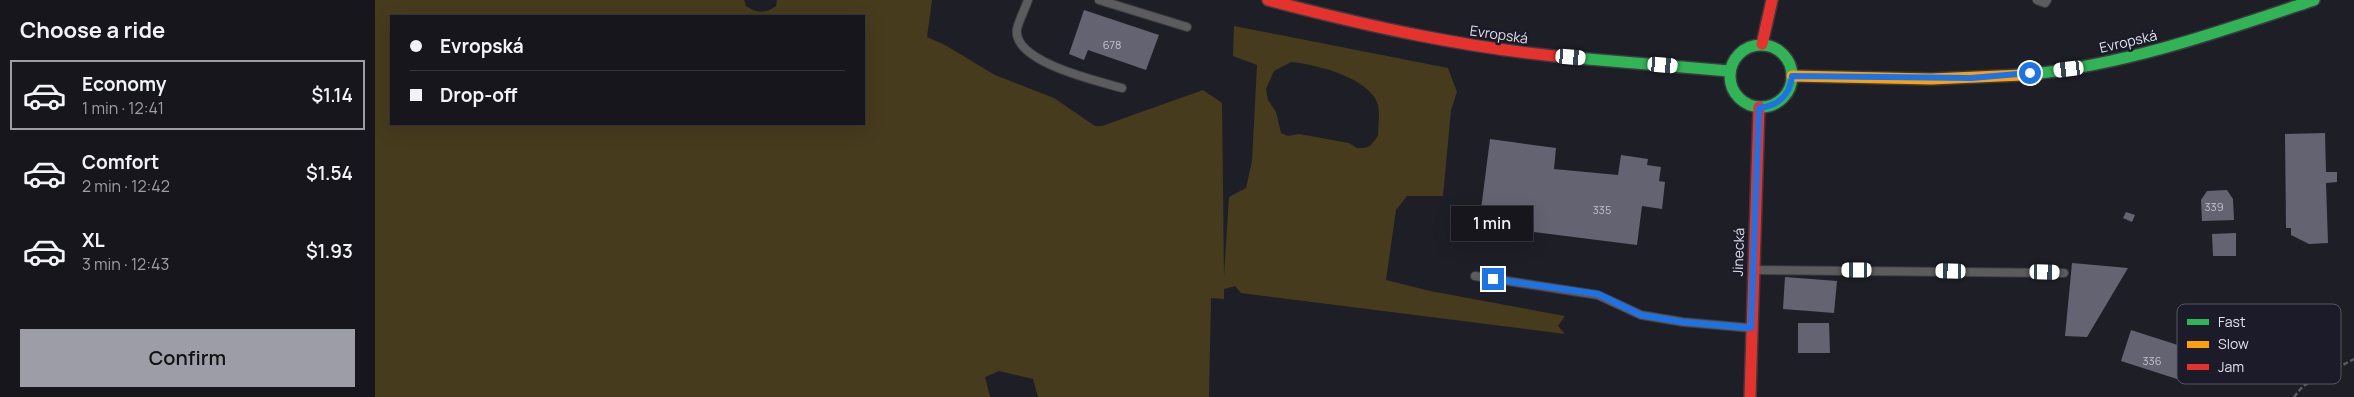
<!DOCTYPE html>
<meta charset="utf-8">
<style>
:root{--surface:#16161c;--page:#1f1f25;--text:#f1f3f6;--muted:#9e9fa3;--line:#35353b;--accent:#9c9da6}
body{margin:0;font-family:Manrope,sans-serif;background:var(--page);color:var(--text);height:100vh;display:flex;flex-direction:column;font-size:19px;white-space:nowrap}
*{box-sizing:border-box;margin:0}
p{font-size:16px;color:var(--muted)}
.icon{flex:none;width:28px;height:28px;fill:none;stroke:currentColor;stroke-width:2;stroke-linecap:round;stroke-linejoin:round}
.map{position:relative;flex:1;overflow:hidden}
.drawer{display:flex;flex-direction:column;background:var(--surface);width:375px}
.drawer>*{flex:none}
.banner{position:absolute;left:15px;top:15px;width:475px;height:110px;border-radius:0px;box-shadow:0 5px 20px #0002,0 0 0 1px var(--line);display:grid;align-content:center;height:110px;padding:0 20px;background:var(--surface)}
.end{position:absolute;width:22px;height:22px;margin:-11px;border:6px solid #1a73e8;background:#fff;box-shadow:0 0 0 2px #fff}
.from{border-radius:50%}
.bubble{position:absolute;height:35px;border-radius:0px;background:var(--surface);box-shadow:0 5px 20px #0002,0 0 0 1px var(--line);font-size:16px;font-weight:600;line-height:35px;text-align:center}
.car{position:absolute;width:15px;height:30px;margin:-15px -8px;border-radius:6px;box-shadow:0 0 4px 1px #0007;background:linear-gradient(#fff 24%,#345 0 40%,#fff 0 76%,#345 0 86%,#fff 0)}
.banner b{display:flex;align-items:center;gap:18px;height:48px;font-size:19px}
.banner b+b{border-top:1px solid var(--line)}
.banner i{width:12px;height:12px;background:var(--text)}
ul{padding:0;list-style:none}
li{display:flex;align-items:center;gap:15px;height:70px;margin:0 10px 8px;padding:0 10px;border:2px solid transparent;border-radius:0px}
li div{flex:1}
li b{display:block;font-size:19px}
li em{font-style:normal;font-weight:600}
li.on{border-color:var(--accent)}
li>.icon{width:45px;height:45px;stroke-width:1.5}
h2{padding:0 20px;font-size:22px;line-height:60px}
.primary-button{display:flex;gap:10px;margin-top:auto;padding:10px 20px}
.primary-button a{flex:1;height:58px;border-radius:0px;background:var(--accent);color:#111;font-size:20px;font-weight:600;line-height:58px;text-align:center}
main{display:flex;flex:1;min-height:0}
.map>svg:first-child{display:block}
.green{fill:#473b1e;fill-rule:evenodd}
.building{fill:#646372}
.lines{fill:none;stroke-linecap:round;stroke-linejoin:round}
.lane-casing{stroke:#3a3a41;stroke-width:10}
.fast-casing{stroke:#3a3a41;stroke-width:14}
.slow-casing{stroke:#3a3a41;stroke-width:14}
.jam-casing{stroke:#3a3a41;stroke-width:14}
.path{stroke:#5a5a5f;stroke-width:2.5;stroke-dasharray:5 2.5;stroke-linecap:butt}
.lane{stroke:#5c5c5f;stroke-width:8}
.fast{stroke:#30b455;stroke-width:11}
.slow{stroke:#ff9f0a;stroke-width:11}
.jam{stroke:#e5322d;stroke-width:11}
.route{stroke:#1a73e8;stroke-width:6}
.labels{text-anchor:middle;dominant-baseline:central;stroke-width:5;stroke-linejoin:round;paint-order:stroke}
.number-label{font-size:11px;fill:#c1c2cd}
.street-label{font-size:14px;fill:#e0e1eb;stroke:#1b1b29}
.key{fill:#1b1b29;stroke:#565663;stroke-width:1}
.key-label{font-size:14px;fill:#e0e1eb}
</style>
<main>
<section class="drawer">
<h2>Choose a ride</h2>
<ul>
<li class="on"><svg class="icon" aria-label="car" viewBox="0 0 24 24"><path d="M5 17H2v-5l4-1 3-4h7l3 4 3 1v5h-3M9 17h6M6 11h13"/><circle cx="7" cy="17" r="2"/><circle cx="17" cy="17" r="2"/></svg><div><b>Economy</b><p>1 min · 12:41</p></div><em>$1.14</em></li>
<li><svg class="icon" aria-label="car" viewBox="0 0 24 24"><path d="M5 17H2v-5l4-1 3-4h7l3 4 3 1v5h-3M9 17h6M6 11h13"/><circle cx="7" cy="17" r="2"/><circle cx="17" cy="17" r="2"/></svg><div><b>Comfort</b><p>2 min · 12:42</p></div><em>$1.54</em></li>
<li><svg class="icon" aria-label="car" viewBox="0 0 24 24"><path d="M5 17H2v-5l4-1 3-4h7l3 4 3 1v5h-3M9 17h6M6 11h13"/><circle cx="7" cy="17" r="2"/><circle cx="17" cy="17" r="2"/></svg><div><b>XL</b><p>3 min · 12:43</p></div><em>$1.93</em></li>
</ul>
<div class="primary-button"><a>Confirm</a></div>
</section>
<div class="map">
<svg width="1979" height="397" viewBox="0 0 1979 397">
<rect width="100%" height="100%" fill="#1e1e26"/>
<path class="green" d="M0 0H369L371 6C382 13 390 14 401 6L402 0H557L552 37 570 45 620 75 679 98 720 126H727L828 90 847 103 849 276 854 197 871 188 877 161 882 65 858 56 859 26 1073 68 1082 92 1076 110 1068 196H1032L1021 210 1011 280 1055 291 1190 316 1183 326 1190 334 866 293 860 286 849 289V299L836 298 834 397H663L658 379 624 371 610 377 615 397H0ZM489 16V124H16V16ZM916 62C940 64 996 78 1003 105 1005 114 1003 127 1003 136L995 146 989 148H982L974 143 924 134 913 136 906 133 901 112 893 100 891 89 899 71Z"/>
<path class="building" d="M709 10 784 35 771 70 713 50 709 60 694 54Z
M1950 133 1951 172H1962V182L1951 183 1953 243 1934 244 1916 235V228H1911L1910 134Z
M1115 139 1181 148 1179 169 1243 175 1246 155 1273 159 1272 165 1286 167 1284 181 1290 182 1287 209 1267 206 1262 245 1104 225Z
M1852 190 1858 199 1859 220 1827 221 1826 200 1832 191Z
M1751 212 1760 215 1757 222 1748 218Z
M1861 233V256H1838L1837 234Z
M1697 263 1753 268 1712 337 1690 336Z
M1410 277 1462 281 1459 313 1408 309Z
M1423 323H1454L1455 353H1423Z
M1756 330 1812 348 1802 379 1746 361Z"/>
<g class="lines">
<g class="lane-casing">
<path id="lane" d="M653 0C650 9 644 20 642 29 637 62 723 81 747 88
M724 0 812 27
M1662 0 1670 3 1672 0
M1380 270 1689 273
M1100 276 1223 295 1266 315 1308 322 1376 328"/>
</g>
<g class="fast-casing">
<path id="fast" d="M1355 76a31 31 0 1 1 62 0a31 31 0 1 1-62 0Z
M1201 58 1354 71
M1647 75C1748 66 1844 32 1939 0"/>
</g>
<g class="slow-casing">
<path id="slow" d="M1417 76 1556 79 1647 75"/>
</g>
<g class="jam-casing">
<path id="jam" d="M893 0C995 27 1096 49 1201 58
M1387 44 1397 0
M1375 397 1384 107"/>
</g>
<path class="path" d="M1919 397 1928 386 1979 359"/>
<use href="#lane" class="lane"/>
<use href="#fast" class="fast"/>
<use href="#slow" class="slow"/>
<use href="#jam" class="jam"/>
</g>
<g class="lines">
<path class="route" d="M1118 279 1223 294 1266 315 1308 322 1376 328 1384 108C1403 106 1415 95 1417 76L1596 78 1655 73"/>
</g>
<g class="labels">
<g class="number-label">
<text x="737" y="44">678</text>
<text x="1839" y="206">339</text>
<text x="1227" y="209">335</text>
<text x="1777" y="360">336</text>
</g>
<g class="street-label">
<text transform="translate(1124 34) rotate(8)">Evropská</text>
<text transform="translate(1753 41) rotate(-13)">Evropská</text>
<text transform="translate(1363 252) rotate(-88)">Jinecká</text>
</g>
</g>
<rect x="1802" y="304" width="164" height="80" rx="8" class="key"/>
<rect x="1812" y="319" width="22" height="6" fill="#30b455"/>
<rect x="1812" y="341" width="22" height="7" fill="#ff9f0a"/>
<rect x="1812" y="364" width="22" height="6" fill="#e5322d"/>
<g class="key-label">
<text x="1843" y="327">Fast</text>
<text x="1843" y="349">Slow</text>
<text x="1843" y="372">Jam</text>
</g>
</svg>
<i class="end from" style="left:1655px;top:73px"></i>
<i class="end" style="left:1118px;top:279px"></i>
<div class="bubble" style="left:1076px;top:206px;width:82px">1 min</div>
<i class="car" style="left:1196px;top:57px;rotate:95deg"></i>
<i class="car" style="left:1288px;top:65px;rotate:95deg"></i>
<i class="car" style="left:1694px;top:69px;rotate:263deg"></i>
<i class="car" style="left:1482px;top:270px;rotate:270deg"></i>
<i class="car" style="left:1576px;top:271px;rotate:271deg"></i>
<i class="car" style="left:1670px;top:272px;rotate:91deg"></i>
<div class="banner">
<b><i class="from"></i>Evropská</b>
<b><i></i>Drop-off</b>
</div>
</div>
</main>
